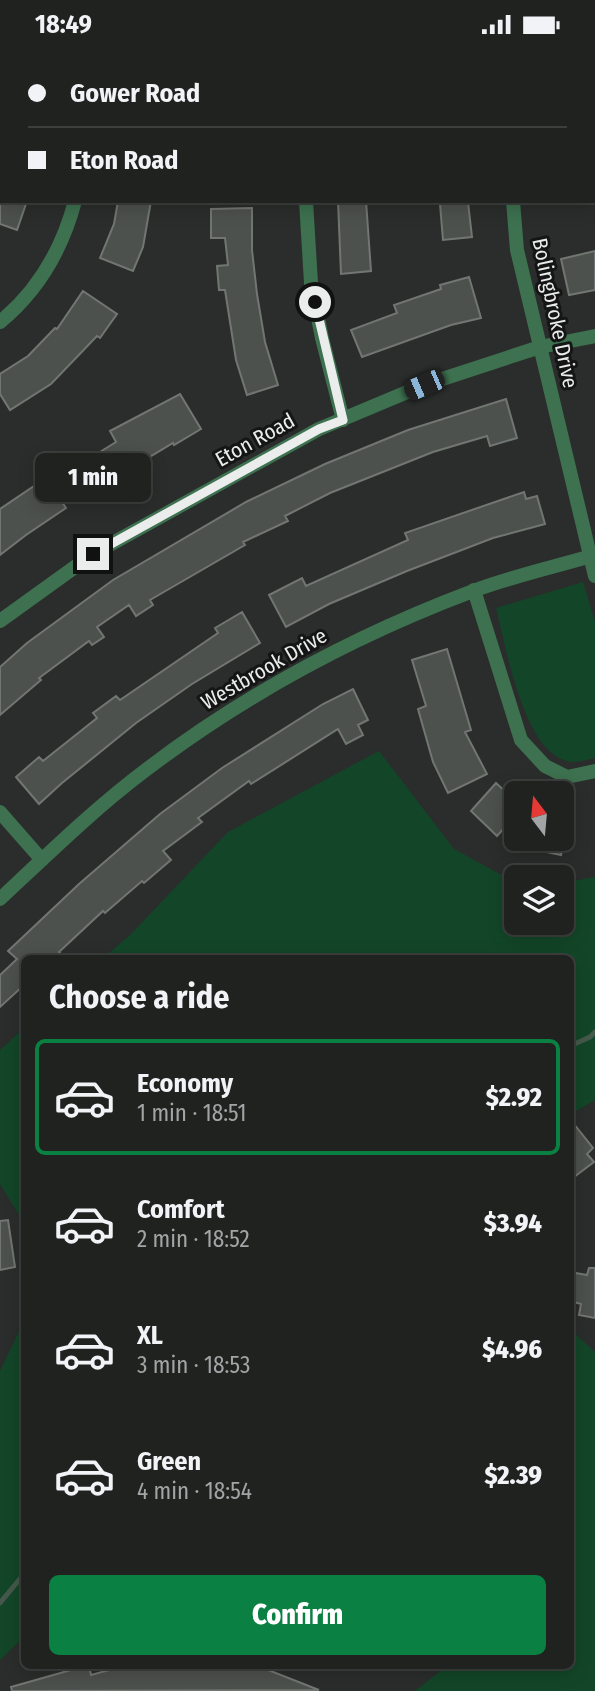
<!DOCTYPE html>
<meta charset="utf-8">
<style>
:root{--surface:#202220;--page:#282a29;--text:#f1f3f6;--muted:#a2a4a5;--line:#3d3f3e;--accent:#0b8043}
body{margin:0;font-family:"Fira Sans Condensed",sans-serif;background:var(--page);color:var(--text);height:100vh;display:flex;flex-direction:column;font-size:26px;white-space:nowrap}
*{box-sizing:border-box;margin:0}
p{font-size:23px;color:var(--muted)}
.icon{flex:none;width:38px;height:38px;fill:none;stroke:currentColor;stroke-width:2;stroke-linecap:round;stroke-linejoin:round}
.map{position:relative;flex:1;overflow:hidden}
.details{position:absolute;left:21px;top:906px;width:553px;height:714px;display:flex;flex-direction:column;background:var(--surface);border-radius:10px;box-shadow:0 4px 18px #0003,0 0 0 2px var(--line)}
.details>*{flex:none}
.banner{position:absolute;left:0px;top:0px;width:595px;height:154px;box-shadow:0 4px 18px #0003,0 0 0 2px var(--line);display:grid;align-content:center;height:154px;padding:0 28px;background:var(--surface)}
.needle{width:46px;rotate:344deg}
.fabs{position:absolute;left:504px;top:732px;display:grid;gap:14px}
.fabs a{display:grid;place-items:center;width:70px;height:70px;border-radius:10px;background:var(--surface);box-shadow:0 4px 18px #0003,0 0 0 2px var(--line);font-size:35px}
.end{position:absolute;width:32px;height:32px;margin:-16px;border:9px solid #eaedeb;background:#111;box-shadow:0 0 0 4px #111}
.from{border-radius:50%}
.bubble{position:absolute;height:49px;border-radius:10px;background:var(--surface);box-shadow:0 4px 18px #0003,0 0 0 2px var(--line);font-size:23px;font-weight:800;line-height:49px;text-align:center}
.car{position:absolute;width:21px;height:42px;margin:-21px -10px;border-radius:9px;box-shadow:0 0 5px 2px #0007;background:linear-gradient(#222 24%,#8ab4d8 0 40%,#222 0 76%,#8ab4d8 0 86%,#222 0)}
.banner b{display:flex;align-items:center;gap:24px;height:66px;font-size:26px}
.banner b+b{border-top:2px solid var(--line)}
.banner i{width:18px;height:18px;background:var(--text)}
ul{padding:0;list-style:none}
li{display:flex;align-items:center;gap:21px;height:116px;margin:0 14px 10px;padding:0 14px;border:4px solid transparent;border-radius:10px}
li div{flex:1}
li b{display:block;font-size:26px}
li em{font-style:normal;font-weight:800}
li.active{border-color:var(--accent)}
li>.icon{width:63px;height:63px;stroke-width:1.5}
h2{padding:0 28px;font-size:32px;line-height:84px}
.primary-button{display:flex;gap:14px;margin-top:auto;padding:14px 28px}
.primary-button a{flex:1;height:80px;border-radius:10px;background:var(--accent);color:#fff;font-size:28px;font-weight:800;line-height:80px;text-align:center}
.status{display:flex;justify-content:space-between;align-items:center;height:49px;padding:0 35px;background:var(--surface);direction:ltr}
.status svg{height:19px;fill:currentColor}
.map>svg:first-child{display:block}
.green{fill:#134628}
.lines{fill:none;stroke-linecap:round;stroke-linejoin:round}
.stream{stroke:#46584c;stroke-width:5}
.building{fill:#4d514e;stroke:#727673;stroke-width:2}
.minor{stroke:#3d714f;stroke-width:14}
.route{stroke:#eaedeb;stroke-width:9}
.labels{text-anchor:middle;dominant-baseline:central;stroke-width:6;stroke-linejoin:round;paint-order:stroke}
.street-label{font-size:21px;fill:#eaedeb;stroke:#141514}
</style>
<div class="status"><b>18:49</b><svg viewBox="0 0 49 12"><path d="M0 12V9h3v3zM5 12V6h3v6zM10 12V3h3v9zM15 12V0h3v12zM26 1h20v11H26zM47 4h2v5h-2z"/></svg></div>
<div class="map">
<svg width="595" height="1642" viewBox="0 0 595 1642">
<rect width="100%" height="100%" fill="#2a2d2b"/>
<path class="green" d="M583 533 595 573V709C589 710 580 713 573 713 524 710 506 597 496 559Z
M379 702 454 800 516 834V873H562V834L595 828V1051L571 1065 570 910H102L130 886 228 783Z
M24 979V1174L0 1135V1001Z
M24 1272V1588L0 1611V1322Z
M571 1281 595 1303V1642H415L447 1617H570Z"/>
<g class="lines">
<path class="stream" d="M570 997 590 988 595 983
M0 1554 24 1525"/>
</g>
<path class="building" d="M0 152H27L17 181 0 175Z
M118 152H151L143 198 133 222 100 209 114 175Z
M338 152H366L371 222 341 225Z
M468 153 472 188 443 191 440 155Z
M252 159V201L257 245 265 293 278 336 247 346 236 311 225 241H219L217 217 228 216 225 189H211V160Z
M595 202V241L569 246 561 210Z
M469 228 481 269 451 276 362 308 351 281 397 264 394 256 441 240 440 236Z
M83 242 117 265 100 289 97 287 51 335 10 361 0 345V325L28 307 55 279 57 280Z
M180 345 201 380 174 396 173 394 90 444 74 419 116 393 110 382Z
M506 350 517 389 490 397 487 387 433 403 330 444 285 467 288 472 243 493 245 496 150 551 153 556 136 567 129 556 97 578 104 588 92 596 89 592 39 629 41 631 0 666V618L27 594 113 531 246 453 325 415 408 381Z
M46 429 66 459 26 486 0 506V460Z
M524 443 526 450 537 447 545 475 493 489 407 522 329 555 286 578 269 546 302 529 306 537 408 491 405 484Z
M242 563 260 594 192 635 136 674 62 734 39 755 16 728 39 708 43 712 97 669 93 664 116 647 120 651 218 584 215 579Z
M447 600 471 681 465 683 487 725 448 744 433 713 418 660 426 657 412 611Z
M353 640 368 671 358 676 363 686 346 695 338 680 251 735 249 732 198 769 202 773 163 802 171 811 144 834 142 832 105 864 103 862 59 903 66 910H24V936L0 958V926L17 910 8 902 79 835 160 765 222 719 323 655Z
M496 734 516 752V766L497 787 471 762Z
M540 789H565L561 806 537 801Z
M570 1070 593 1099 587 1105 594 1113 570 1131Z
M8 1171 15 1218 0 1221V1172Z
M589 1219H595V1269L579 1266 581 1255 570 1252V1223L587 1226Z
M85 1617H89L91 1626 124 1617H258L319 1641 12 1642 11 1638Z"/>
<g class="lines">
<path class="minor" d="M82 2V0
M307 2V0
M513 2V0
M306 152 311 234 322 289 343 371
M513 152 517 201 595 527
M0 273C39 241 62 201 75 152
M474 541 521 691 545 717 567 728 595 722
M0 572 93 505 319 380 424 336 540 298 595 287
M0 763 42 811
M0 850C48 805 95 759 147 720 247 644 356 586 473 542 513 527 554 518 595 506"/>
</g>
<g class="lines">
<path class="route" d="M93 505 319 380 343 371 315 253"/>
</g>
<g class="labels">
<g class="street-label">
<text transform="translate(555 264) rotate(78)">Bolingbroke Drive</text>
<text transform="translate(255 391) rotate(-29)">Eton Road</text>
<text transform="translate(264 620) rotate(-30)">Westbrook Drive</text>
</g>
</g>
</svg>
<div class="fabs">
<a><svg class="needle" viewBox="-14 -14 28 28"><path d="M0-13l5 13h-10z" fill="#e53935"/><path d="M0 13l5-13h-10z" fill="#a2a4a5"/></svg></a>
<a><svg class="icon" aria-label="layers" viewBox="0 0 24 24"><path d="M12 4l9 5-9 5-9-5zM3 14l9 5 9-5"/></svg></a>
</div>
<i class="end from" style="left:315px;top:253px"></i>
<i class="end" style="left:93px;top:505px"></i>
<div class="bubble" style="left:35px;top:404px;width:116px">1 min</div>
<i class="car" style="left:424px;top:336px;rotate:247deg"></i>
<div class="banner">
<b><i class="from"></i>Gower Road</b>
<b><i></i>Eton Road</b>
</div>
<section class="details">
<h2>Choose a ride</h2>
<ul>
<li class="active"><svg class="icon" aria-label="car" viewBox="0 0 24 24"><path d="M5 17H2v-5l4-1 3-4h7l3 4 3 1v5h-3M9 17h6M6 11h13"/><circle cx="7" cy="17" r="2"/><circle cx="17" cy="17" r="2"/></svg><div><b>Economy</b><p>1 min · 18:51</p></div><em>$2.92</em></li>
<li><svg class="icon" aria-label="car" viewBox="0 0 24 24"><path d="M5 17H2v-5l4-1 3-4h7l3 4 3 1v5h-3M9 17h6M6 11h13"/><circle cx="7" cy="17" r="2"/><circle cx="17" cy="17" r="2"/></svg><div><b>Comfort</b><p>2 min · 18:52</p></div><em>$3.94</em></li>
<li><svg class="icon" aria-label="car" viewBox="0 0 24 24"><path d="M5 17H2v-5l4-1 3-4h7l3 4 3 1v5h-3M9 17h6M6 11h13"/><circle cx="7" cy="17" r="2"/><circle cx="17" cy="17" r="2"/></svg><div><b>XL</b><p>3 min · 18:53</p></div><em>$4.96</em></li>
<li><svg class="icon" aria-label="car" viewBox="0 0 24 24"><path d="M5 17H2v-5l4-1 3-4h7l3 4 3 1v5h-3M9 17h6M6 11h13"/><circle cx="7" cy="17" r="2"/><circle cx="17" cy="17" r="2"/></svg><div><b>Green</b><p>4 min · 18:54</p></div><em>$2.39</em></li>
</ul>
<div class="primary-button"><a>Confirm</a></div>
</section>
</div>
